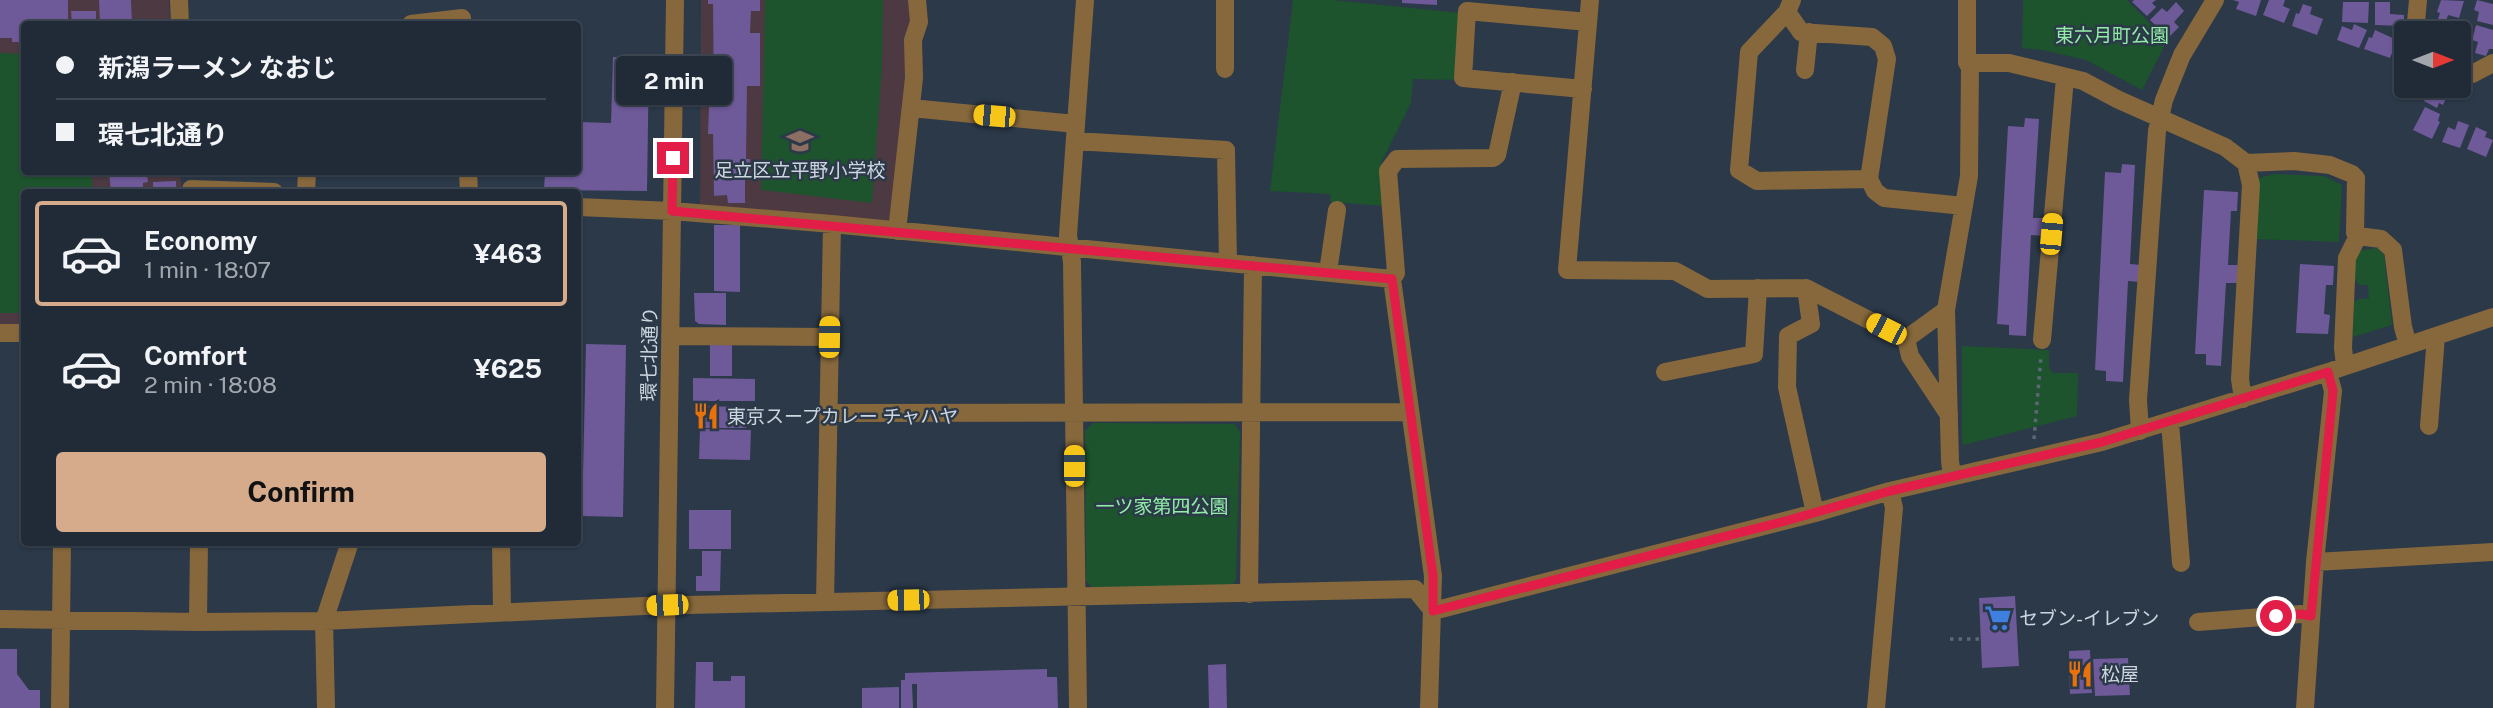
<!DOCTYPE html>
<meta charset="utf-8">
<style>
:root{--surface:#202b37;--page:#2d3742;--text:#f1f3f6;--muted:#a2a7ad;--line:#3d4752;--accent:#d6ab8b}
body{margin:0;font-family:"Public Sans","Noto Sans JP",sans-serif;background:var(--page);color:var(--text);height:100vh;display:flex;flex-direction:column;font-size:26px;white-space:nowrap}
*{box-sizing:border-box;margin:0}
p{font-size:23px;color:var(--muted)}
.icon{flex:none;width:38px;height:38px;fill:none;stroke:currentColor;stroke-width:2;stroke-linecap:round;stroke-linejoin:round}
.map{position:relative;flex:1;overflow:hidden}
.details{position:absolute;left:21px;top:189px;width:560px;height:357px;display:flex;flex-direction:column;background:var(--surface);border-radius:7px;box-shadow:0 2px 5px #0004,0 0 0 2px var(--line)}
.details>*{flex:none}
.top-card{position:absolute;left:21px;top:21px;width:560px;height:154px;border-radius:7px;box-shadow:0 2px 5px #0004,0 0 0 2px var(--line);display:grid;align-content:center;height:154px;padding:0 35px;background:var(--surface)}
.needle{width:46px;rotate:90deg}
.tools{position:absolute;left:2394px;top:21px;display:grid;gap:14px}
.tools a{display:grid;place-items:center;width:77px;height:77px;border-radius:7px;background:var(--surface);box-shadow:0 2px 5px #0004,0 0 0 2px var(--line);font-size:35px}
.end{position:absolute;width:32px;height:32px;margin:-16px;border:9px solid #e11d48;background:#fff;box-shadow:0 0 0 4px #fff}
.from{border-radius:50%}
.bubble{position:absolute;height:49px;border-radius:7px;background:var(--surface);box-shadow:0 2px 5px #0004,0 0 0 2px var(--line);font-size:23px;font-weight:700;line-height:49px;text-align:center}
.car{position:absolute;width:21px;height:42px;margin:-21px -10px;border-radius:9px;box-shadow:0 0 5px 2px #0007;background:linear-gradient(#f5c518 24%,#345 0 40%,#f5c518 0 76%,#345 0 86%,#f5c518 0)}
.top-card b{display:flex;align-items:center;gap:24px;height:66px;font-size:26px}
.top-card b+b{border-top:2px solid var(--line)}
.top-card i{width:18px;height:18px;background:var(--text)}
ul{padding:12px 0 0;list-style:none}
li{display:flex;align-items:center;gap:21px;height:105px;margin:0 14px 10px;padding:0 21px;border:4px solid transparent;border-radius:7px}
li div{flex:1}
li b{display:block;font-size:26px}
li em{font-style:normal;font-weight:700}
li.selected{border-color:var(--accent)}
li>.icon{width:63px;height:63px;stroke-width:1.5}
.cta{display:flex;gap:14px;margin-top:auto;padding:14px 35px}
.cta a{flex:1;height:80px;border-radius:7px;background:var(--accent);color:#111;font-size:28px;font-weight:700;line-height:80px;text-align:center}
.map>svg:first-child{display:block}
.education{fill:#4c3942}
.green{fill:#1d542d}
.building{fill:#6e5999}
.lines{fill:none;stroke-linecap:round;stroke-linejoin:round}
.path{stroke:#5c6876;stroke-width:3.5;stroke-dasharray:3.5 5;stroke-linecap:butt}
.minor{stroke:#87683c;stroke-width:18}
.route{stroke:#e11d48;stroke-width:9}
.labels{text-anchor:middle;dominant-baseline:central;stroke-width:5;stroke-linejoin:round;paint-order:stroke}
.park-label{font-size:19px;fill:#92eca6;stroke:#2b3949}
.poi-label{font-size:19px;fill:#cdd6df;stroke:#2b3949;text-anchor:start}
.street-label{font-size:19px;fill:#cdd6df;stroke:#2b3949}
</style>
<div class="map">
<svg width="2493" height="708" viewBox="0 0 2493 708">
<rect width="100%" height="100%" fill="#2b3949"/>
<path class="education" d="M0 0H169L170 24H24V172H180L182 192H24V324H0Z
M701 0H909L911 21 907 76 892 217 885 223 700 205Z"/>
<path class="green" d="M765 0H883L882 66 872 203 761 190Z
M1293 0H1333L1460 13 1457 80 1413 79 1411 103 1381 163 1385 206 1331 202 1330 194 1270 191Z
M2023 0H2127L2167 41 2142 90 2086 60 2042 50 2022 48Z
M0 53 24 54V172H91L93 192H24V313H0Z
M2274 174 2324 176 2342 185 2339 242 2255 239 2259 178Z
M2377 248 2384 255 2392 325 2353 337 2354 302 2359 299 2369 298 2368 285H2360L2354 278 2355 254 2358 251Z
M1962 346 2049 350V368L2053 373H2078L2077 416 1964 445 1962 442Z
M1093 423 1234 424 1240 432 1236 580 1230 588 1094 590 1086 581 1085 431Z"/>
<path class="building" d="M0 0H68V24H24V42H12V38H0Z
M99 0H131L132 24H100Z
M708 0H760V11H751L750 33H760V86H747L746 159H750V174H745V203H728L727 195 714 196 713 134H708L709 107H714L713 4H708Z
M1402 0H1437V5L1402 3Z
M2134 0H2156L2152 3 2156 7 2147 16 2132 2Z
M2233 0H2261L2256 16 2236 9 2239 2Z
M2269 0H2285L2283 6 2290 9 2284 23 2263 15Z
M2441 0 2464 1 2459 18 2448 15 2446 21 2438 19 2440 13 2437 12Z
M2477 0 2493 4V25L2477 21 2479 12 2474 10Z
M2176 2 2184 11 2174 22 2179 27 2168 38 2150 20 2162 8 2167 12Z
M2343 2H2369L2368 23 2342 22Z
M2375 2H2390V14L2404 15V26L2375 25Z
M2303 4 2312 7 2310 14 2323 19 2317 35 2292 26 2296 13 2299 14Z
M71 11H96V24H72Z
M2432 20 2449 24 2447 33H2429Z
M2454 20 2471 24 2463 61 2459 60V33H2451Z
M2354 24 2367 30 2359 48 2337 40 2342 26 2352 30Z
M2476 25 2493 30V49H2489L2486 56 2475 53 2478 42 2472 40Z
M2375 30 2397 40 2390 58 2364 49 2369 37 2372 38Z
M613 57 649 58 647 191 544 190 545 172H578V122L611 123Z
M2433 86 2440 89 2442 86H2455L2453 88 2456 89 2450 100 2446 98 2443 105 2439 103 2437 108 2424 101Z
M2425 107 2440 114 2438 121 2440 122 2432 139 2413 130Z
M2025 118 2039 119 2033 218H2044L2043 236 2031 235 2026 336 2009 335V325L1997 324 2008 126 2024 127Z
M2458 121 2469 125 2460 148 2442 142 2448 127 2455 130Z
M2476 127 2487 132 2485 137 2493 140 2486 157 2467 149Z
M2122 164 2135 165 2130 264 2141 265 2140 282 2128 281 2123 382 2106 381V371L2095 370 2105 172 2121 173Z
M109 172H141L142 175 147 174 148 182 143 183V192H111Z
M176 181V192H149V188H153V182Z
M2204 190 2238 192 2237 211H2231L2228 265H2238L2237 283H2226L2221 366 2206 365V354H2195Z
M714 225H740V292L714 291Z
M2300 264 2334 266 2333 285H2326L2324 314 2330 315 2328 334 2296 333Z
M694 293H726V325L699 324 695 321Z
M710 343H732V376H710Z
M586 344 626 345 623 517 582 516Z
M693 378 755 379V401H704V405H693Z
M698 406 747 407 746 428H698Z
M700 429 751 430 750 460 699 459Z
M689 510H731V549H689Z
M702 551H721L720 591H696V576H702Z
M2015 596 2019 666 1982 668 1979 598Z
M0 649H17V674L29 690H40V708H0Z
M2090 650 2092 693 2070 694 2069 651Z
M2128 658 2130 695 2095 696 2093 659Z
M696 662H713V681H731V676H745V708H695Z
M1226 664 1227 708H1209L1208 665Z
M1047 669V677H1057L1058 708H917V684H912L913 708H901V680H905V673Z
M899 687V708H862V688Z"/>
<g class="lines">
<path class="path" d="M2034 439 2041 356
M1950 639H1981"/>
<path class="minor" d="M179 0 180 24
M1590 0 1567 270 1675 271 1708 289 1806 288 1906 339 1946 310
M1792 0 1787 12 1749 52 1739 170 1757 181 1869 179 1875 191 1884 198 1964 206
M1787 12 1801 32 1872 37 1883 46 1887 59 1869 179
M411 24 462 18
M2415 33 2418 0
M1970 63H2009L2083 81 2119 100 2225 147 2246 163 2294 161 2330 165 2352 174 2356 178 2355 233 2358 236 2381 239 2393 250 2403 327 2408 345
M1225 69V0
M1805 70 1809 32
M2459 72 2472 74 2493 63
M1583 89 1463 78 1467 11 1588 22
M911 108 1076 124
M1075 141 1226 150 1228 263
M468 172 469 192
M191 189 274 192
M306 192 307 172
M578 207 672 211 832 224 1392 279 1433 576 1429 708
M897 231 914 78 913 40 919 22 917 0
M1328 272 1337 210
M1392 279 1396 273 1388 171 1397 159 1493 158 1497 155 1513 82
M1806 288 1811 324 1788 336 1787 387 1815 513
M0 333H24
M670 336 829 337
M1906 339 1910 356 1949 415
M2042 340 2065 78
M2345 366 2343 348 2347 258 2358 236
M1665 372 1754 354 1758 288
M2243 399 2240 379 2251 185 2246 163
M828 413 1410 412
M2170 422 2181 563
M2429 426 2436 336
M2140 431 2138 400 2157 131 2164 100 2182 55 2215 0
M1952 476 1950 461 1946 310 1969 176 1970 63H1967V0
M501 542 502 612
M2315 562 2493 552
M1249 594 1253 265
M825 602 832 224
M1433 611 1815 513 1890 491 2102 442 2328 372 2493 317
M0 619 198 622 324 621 644 606 1415 589 1433 611
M198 622 199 542
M2198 622 2301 614 2311 616
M60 708 62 542
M326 708 324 621 350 542
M665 708 675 0
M1078 708 1072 262 1068 235 1085 0
M1876 708 1894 508 1890 491
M2305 708 2315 562 2333 391 2328 372"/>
</g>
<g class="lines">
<path class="route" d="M673 158 672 211 1392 279 1433 576V611L1789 520 1890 491 2102 442 2328 372 2333 391 2311 616 2301 614 2276 616"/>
</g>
<defs>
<g id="school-bare" transform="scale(2.1)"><path d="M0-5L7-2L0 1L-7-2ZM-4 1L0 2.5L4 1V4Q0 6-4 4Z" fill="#8d6e63" stroke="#2b3949" stroke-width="2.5" paint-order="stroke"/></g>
<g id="restaurant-bare" transform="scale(2.1)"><path d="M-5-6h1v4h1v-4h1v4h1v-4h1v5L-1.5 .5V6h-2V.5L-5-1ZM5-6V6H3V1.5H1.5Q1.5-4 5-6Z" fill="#e8710a" stroke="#2b3949" stroke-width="2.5" paint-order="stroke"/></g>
<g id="supermarket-bare" transform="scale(2.1)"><path d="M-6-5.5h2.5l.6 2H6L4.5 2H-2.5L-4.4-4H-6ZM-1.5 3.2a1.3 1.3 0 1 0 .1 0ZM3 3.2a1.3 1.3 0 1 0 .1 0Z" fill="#3f7fe0" stroke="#2b3949" stroke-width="2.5" paint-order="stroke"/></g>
</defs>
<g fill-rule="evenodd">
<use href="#school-bare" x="800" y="141"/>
<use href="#restaurant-bare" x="706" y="416"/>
<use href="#supermarket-bare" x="1998" y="618"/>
<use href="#restaurant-bare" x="2080" y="674"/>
</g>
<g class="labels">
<g class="park-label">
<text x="2112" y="35">東六月町公園</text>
<text x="1162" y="506">一ツ家第四公園</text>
</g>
<g class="poi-label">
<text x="800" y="170" text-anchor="middle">足立区立平野小学校</text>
<text x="727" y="416">東京スープカレー チャハヤ</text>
<text x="2019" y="618">セブン-イレブン</text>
<text x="2101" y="674">松屋</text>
</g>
<g class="street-label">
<text transform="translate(649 354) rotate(-89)">環七北通り</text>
</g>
</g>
</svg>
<div class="tools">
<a><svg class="needle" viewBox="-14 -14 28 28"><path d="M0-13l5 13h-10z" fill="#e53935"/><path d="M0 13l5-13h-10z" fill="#a2a7ad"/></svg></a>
</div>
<i class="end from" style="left:2276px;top:616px"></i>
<i class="end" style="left:673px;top:158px"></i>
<div class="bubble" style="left:616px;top:56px;width:116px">2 min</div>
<i class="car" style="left:994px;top:116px;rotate:275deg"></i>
<i class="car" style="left:2051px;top:234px;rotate:5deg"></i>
<i class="car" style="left:1886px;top:329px;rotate:297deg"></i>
<i class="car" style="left:829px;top:337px;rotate:1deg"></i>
<i class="car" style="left:1074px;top:466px;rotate:0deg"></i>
<i class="car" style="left:908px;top:600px;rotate:269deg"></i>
<i class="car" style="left:667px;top:605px;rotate:268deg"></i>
<div class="top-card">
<b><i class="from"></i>新潟ラーメン なおじ</b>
<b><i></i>環七北通り</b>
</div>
<section class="details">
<ul>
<li class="selected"><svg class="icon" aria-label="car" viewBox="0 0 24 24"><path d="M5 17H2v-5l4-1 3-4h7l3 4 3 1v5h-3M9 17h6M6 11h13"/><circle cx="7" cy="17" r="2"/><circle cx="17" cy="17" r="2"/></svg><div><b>Economy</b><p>1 min · 18:07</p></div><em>¥463</em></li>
<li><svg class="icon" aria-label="car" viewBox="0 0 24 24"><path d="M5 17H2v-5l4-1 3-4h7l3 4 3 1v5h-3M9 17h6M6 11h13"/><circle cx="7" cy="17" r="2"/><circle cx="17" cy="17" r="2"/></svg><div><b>Comfort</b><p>2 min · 18:08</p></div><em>¥625</em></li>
</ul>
<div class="cta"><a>Confirm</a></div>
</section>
</div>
